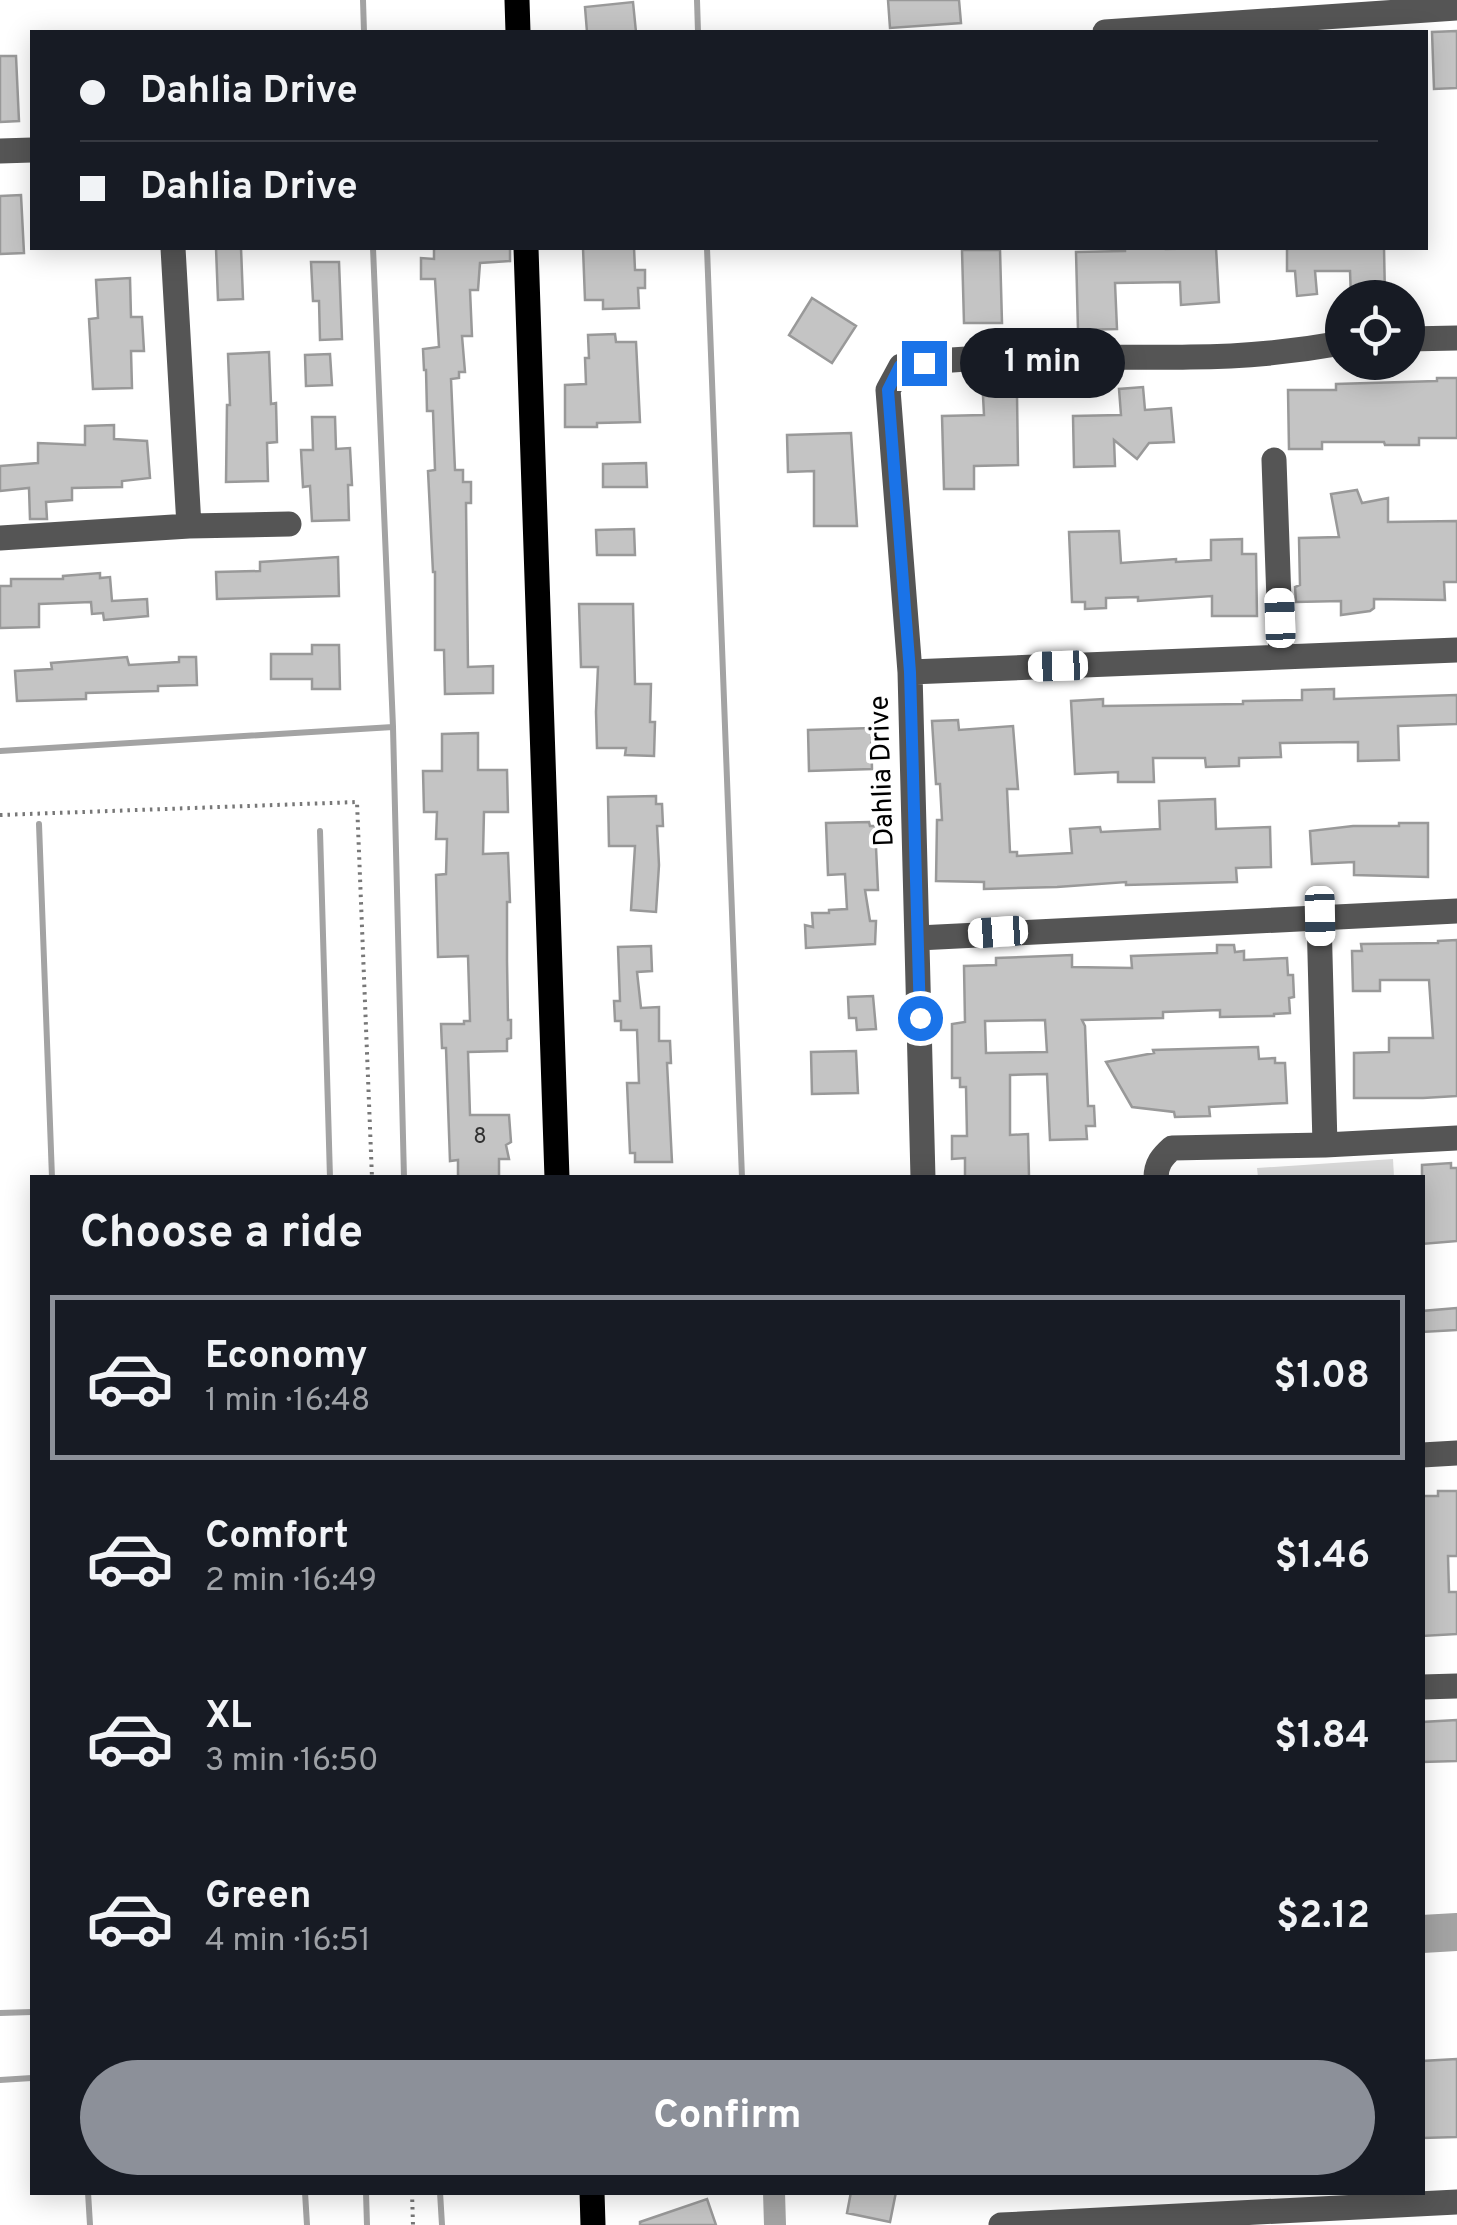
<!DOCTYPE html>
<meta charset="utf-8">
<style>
:root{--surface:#171b24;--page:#20242c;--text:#f1f3f6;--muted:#9ea1a6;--line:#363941;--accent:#8c9099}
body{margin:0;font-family:Overpass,sans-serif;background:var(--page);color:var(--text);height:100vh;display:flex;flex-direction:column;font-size:38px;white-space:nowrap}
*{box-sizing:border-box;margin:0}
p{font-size:32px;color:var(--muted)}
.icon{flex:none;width:55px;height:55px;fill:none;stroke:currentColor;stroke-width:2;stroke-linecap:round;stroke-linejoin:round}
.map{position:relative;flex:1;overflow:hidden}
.side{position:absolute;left:30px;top:1175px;width:1395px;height:1020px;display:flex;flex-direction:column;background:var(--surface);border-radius:0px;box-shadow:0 5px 25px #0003}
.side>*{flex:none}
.guide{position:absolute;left:30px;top:30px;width:1398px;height:220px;border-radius:0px;box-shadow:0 5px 25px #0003;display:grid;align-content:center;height:220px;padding:0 50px;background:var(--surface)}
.tools{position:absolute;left:1325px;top:280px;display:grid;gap:20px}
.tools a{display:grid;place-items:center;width:100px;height:100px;border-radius:50%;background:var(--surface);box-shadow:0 5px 25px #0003;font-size:50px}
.end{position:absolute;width:45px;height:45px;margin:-22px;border:12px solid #1a73e8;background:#fff;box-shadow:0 0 0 5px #fff}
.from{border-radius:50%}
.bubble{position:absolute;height:70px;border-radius:35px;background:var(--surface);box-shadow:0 5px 25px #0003;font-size:32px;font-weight:700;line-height:70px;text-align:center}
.car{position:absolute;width:30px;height:60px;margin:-30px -15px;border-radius:12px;box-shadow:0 0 8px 2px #0007;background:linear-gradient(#fff 24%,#345 0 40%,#fff 0 76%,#345 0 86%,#fff 0)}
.guide b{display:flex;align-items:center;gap:35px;height:95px;font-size:38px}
.guide b+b{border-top:2px solid var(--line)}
.guide i{width:25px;height:25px;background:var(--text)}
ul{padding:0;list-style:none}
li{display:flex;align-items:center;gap:30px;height:165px;margin:0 20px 15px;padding:0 30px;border:5px solid transparent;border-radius:0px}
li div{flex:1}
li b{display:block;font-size:38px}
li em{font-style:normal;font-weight:700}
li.selected{border-color:var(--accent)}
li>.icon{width:90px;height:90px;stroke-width:1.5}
h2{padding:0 50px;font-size:45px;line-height:120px}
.cta{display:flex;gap:20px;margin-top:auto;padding:20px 50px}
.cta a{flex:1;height:115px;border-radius:60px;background:var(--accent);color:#fff;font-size:40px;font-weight:700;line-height:115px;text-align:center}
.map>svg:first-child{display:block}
.green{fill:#dcdcdc}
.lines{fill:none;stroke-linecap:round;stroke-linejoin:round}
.stream{stroke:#a3a3a3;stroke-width:6}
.canal{stroke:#a3a3a3;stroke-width:22}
.river{stroke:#a3a3a3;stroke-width:38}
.building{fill:#c4c4c4;stroke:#999;stroke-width:2.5;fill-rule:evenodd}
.path{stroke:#777;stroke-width:4;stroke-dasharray:2.5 5;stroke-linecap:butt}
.minor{stroke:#555;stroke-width:25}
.major{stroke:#000;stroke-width:25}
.route{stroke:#1a73e8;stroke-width:12}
.labels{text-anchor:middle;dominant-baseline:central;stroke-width:8;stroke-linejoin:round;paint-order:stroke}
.number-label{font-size:22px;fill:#313131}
.street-label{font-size:28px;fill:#000;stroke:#fff}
</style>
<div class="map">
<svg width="1457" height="2225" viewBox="0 0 1457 2225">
<rect width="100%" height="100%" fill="#fff"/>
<path class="green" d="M1393 1159 1394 1177H1258L1257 1168Z"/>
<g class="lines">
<path class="stream" d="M363 0 364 32
M697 0 698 32
M373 248 393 727 404 1178
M707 248 742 1178
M0 751 393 727
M39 824 52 1178
M320 831 330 1178
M0 2013 32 2012
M0 2080 32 2078
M88 2192 90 2225
M305 2192 307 2225
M366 2192 367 2225
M440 2192 442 2225"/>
<path class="canal" d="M774 2192 775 2225"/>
<path class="river" d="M1422 1934 1457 1932"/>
</g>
<path class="building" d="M888 0H959L961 23 890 28Z
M633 2 636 32H587L585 7Z
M1457 31V88L1434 89 1432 32Z
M0 56H16L19 121 0 122Z
M21 195 24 253 0 254V196Z
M216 248H241L243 299 218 300Z
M434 248H510V261L480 263 478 290H470L472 336H462L465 372H459V378L451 379 455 470H463V482H471V503H466L468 667 493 666V693L445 694 444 650H435V572H433L428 471 435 470 433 411H427L426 370H424L423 349 439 347 435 279H421V258L434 259Z
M583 248H634L635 270H645V288H638L639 308 603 309V300H585Z
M1125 248H1166V249L1216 248 1219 302 1181 305 1180 282 1115 283 1117 329 1078 330 1076 252 1125 251Z
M1287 248H1384L1385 298H1351L1350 271H1315L1317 294 1297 296 1295 271H1287Z
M962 250H1000L1002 323H964Z
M311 262H339L342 339 320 340 319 301H313Z
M130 278 131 317H142L144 351H131L132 388 93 389 89 319 98 318 96 280Z
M812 298 856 326 832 363 789 335Z
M615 334 616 342H636L640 422 597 423V427H565V385L586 384 585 358H589L588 335Z
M269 352 271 404 276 403 277 442 267 443 268 481 226 482 227 405H230L228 354Z
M330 354 332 385 306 386 305 355Z
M1437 378H1457V438H1419V445H1385L1384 442H1322V449H1289L1288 390H1336V384L1437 381Z
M1143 387 1145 410 1171 408 1174 442 1149 443 1137 459 1114 440 1115 466 1074 467 1073 416 1121 415 1119 389Z
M1017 395 1018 465 974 466V489H944L942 416 984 415 983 396Z
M312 417H335L336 449 350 448 352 485H348L349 520 312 521 310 486 303 487 301 450H313Z
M114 425V439L147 441 150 478 122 481V487L72 488V500L46 502 47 519H30L29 488 0 491V466L38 463V443L85 445V426Z
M851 433 857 526H814V471L788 472 787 435Z
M646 463 647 487H603V464Z
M1357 490 1362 503 1388 498V522L1457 521V582H1444L1445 600 1374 599V608L1370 611 1341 615V601L1296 602 1295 587 1300 585 1299 538 1339 537 1331 494Z
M634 529 635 555H597L596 530Z
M1119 531 1121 563 1176 559V562L1211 560V540L1242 539V554H1256L1257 616H1212V596L1138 601V597L1106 598V608L1085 609V602H1072L1069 532Z
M338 557 339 596 217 599 216 572 260 571V562Z
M100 573V578L110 577 112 601 147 599 148 616 104 620 103 613 92 614 91 602 39 604V627L0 628V586H11V579H63V576Z
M579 604H633L635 684H651L650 722H655L654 756 625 755 626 748H597L596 712 598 667H581Z
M312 645H339L340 689H312V679H271V654H312Z
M127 657 129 665 179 662V657H196L197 685 158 686V691L86 693V699L17 701 15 671 52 669 51 663Z
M1334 689V699L1457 695V724L1398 726 1399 760 1358 761V742L1280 743 1281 757 1239 758V766L1206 767 1205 758H1153L1154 782H1118V772L1075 774 1071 701 1103 699V706L1243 704V701L1302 700V690Z
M958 720 959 730 1013 726 1018 789H1007L1010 852H1017V856L1072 853 1070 829 1100 827 1101 832 1160 829 1159 801 1215 799 1216 829 1270 827 1271 867 1236 868 1237 882 1126 885V882L1057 887 984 889V882L936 881 937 820H942L940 784H936L932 721Z
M871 728 872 769 809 771 808 730Z
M478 733V770H507L508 812H484L483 854 508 853 510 902H507V961L508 1020H511V1038L507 1039V1051L468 1052 470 1115H509L511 1142 506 1145 509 1159H499V1178H458V1160L450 1161 446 1048H442L441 1024H464V1021H470L468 956 438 957 436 875 446 874 447 839H436L437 812H424L423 771H442V734Z
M656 796V804H662L663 826H657L659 865 656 912 631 910 635 846H609L608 797Z
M869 822 870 826H875L878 890H865L870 921H876L875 944 806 948 805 925 813 927 812 913H829V910L847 909 845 874 828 875 826 823Z
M1399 823H1428V877L1354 875V862L1312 864 1310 831 1353 826H1399Z
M1457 940V1096L1423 1098H1354V1053L1389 1052V1038H1433L1429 980H1380V991H1353L1352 951H1362L1361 944 1438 943V941Z
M1217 945H1234L1235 952 1244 951V960L1287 958 1288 975H1293L1294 997 1289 998 1290 1013 1274 1014V1016L1220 1017V1010L1163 1012V1018L1082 1020 1085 1026 1088 1106H1094L1095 1126H1086L1087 1139 1050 1140 1047 1074 1010 1075V1135L1028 1134 1029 1176 965 1177V1158L952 1159V1136H967L966 1087H960V1078H952V1024L965 1022 964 966 996 965V958L1072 955V967L1132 968 1131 956 1217 953ZM1045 1020 1047 1052 986 1053 985 1021Z
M651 946 652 971 637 972 641 1008 659 1007V1041H670L671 1063H667L672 1162H635V1153H630L627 1083H639L637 1030H621V1021H615L614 1001H620L618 947Z
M873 996 876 1029 857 1030 856 1018H849L848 997Z
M1258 1047 1259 1059 1275 1058V1063H1285L1287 1103 1209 1107 1210 1116 1175 1117 1174 1112 1132 1107 1106 1062 1154 1053 1153 1050Z
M856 1051 858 1093 812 1094 811 1052Z
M1451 1163V1168H1457V1241L1422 1244V1165Z
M1457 1308V1330L1422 1332V1311Z
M1438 1491H1457V1556H1448L1449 1592H1457V1634L1422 1636V1496H1438Z
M1457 1720V1761L1422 1762V1722Z
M1457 2059V2137L1422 2138V2061Z
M851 2192H896L890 2222 847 2213Z
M707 2199 716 2225H640V2222Z"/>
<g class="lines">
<path class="path" d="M0 815 357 802 372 1178
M412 2192 413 2225"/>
<path class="minor" d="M1105 32 1457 8
M0 151 32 150
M173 248 189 526
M1408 339 1457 338
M1274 460 1281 657
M0 538 189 526 289 524
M910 672 1457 650
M1319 917 1325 1145
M918 938 1457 911
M923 1178 910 672 888 390 901 366C996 351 1094 359 1190 357 1242 357 1292 352 1342 343
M1156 1178C1156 1164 1162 1157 1172 1148L1325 1145 1457 1138
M1422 1455 1457 1453
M1422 1687 1457 1686
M1001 2225 1457 2202"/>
<path class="major" d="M517 0 518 32
M526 248 557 1178
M592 2192 593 2225"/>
</g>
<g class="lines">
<path class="route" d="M920 1018 910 672 888 390 900 366 924 363"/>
</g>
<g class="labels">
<g class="number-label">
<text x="480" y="1137">8</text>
</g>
<g class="street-label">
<text transform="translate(883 771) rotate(-92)">Dahlia Drive</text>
</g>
</g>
</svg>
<div class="tools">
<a><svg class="icon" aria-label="locate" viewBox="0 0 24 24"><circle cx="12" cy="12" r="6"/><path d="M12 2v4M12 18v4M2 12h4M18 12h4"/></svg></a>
</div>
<i class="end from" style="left:920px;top:1018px"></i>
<i class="end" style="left:924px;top:363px"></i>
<div class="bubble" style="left:960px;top:328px;width:165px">1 min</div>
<i class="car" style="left:1280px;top:618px;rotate:358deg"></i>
<i class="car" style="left:1058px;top:666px;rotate:268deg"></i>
<i class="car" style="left:1320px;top:916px;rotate:179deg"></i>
<i class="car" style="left:998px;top:932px;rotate:266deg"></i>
<div class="guide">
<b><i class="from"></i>Dahlia Drive</b>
<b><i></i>Dahlia Drive</b>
</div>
<section class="side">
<h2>Choose a ride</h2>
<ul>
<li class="selected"><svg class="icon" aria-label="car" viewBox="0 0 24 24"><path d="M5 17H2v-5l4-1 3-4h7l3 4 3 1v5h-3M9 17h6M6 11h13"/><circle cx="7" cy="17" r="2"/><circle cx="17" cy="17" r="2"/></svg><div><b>Economy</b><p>1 min · 16:48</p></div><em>$1.08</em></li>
<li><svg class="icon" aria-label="car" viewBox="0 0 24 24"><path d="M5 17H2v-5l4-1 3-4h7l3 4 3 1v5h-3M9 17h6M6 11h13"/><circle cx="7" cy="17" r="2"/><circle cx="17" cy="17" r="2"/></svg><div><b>Comfort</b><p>2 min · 16:49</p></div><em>$1.46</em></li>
<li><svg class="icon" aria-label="car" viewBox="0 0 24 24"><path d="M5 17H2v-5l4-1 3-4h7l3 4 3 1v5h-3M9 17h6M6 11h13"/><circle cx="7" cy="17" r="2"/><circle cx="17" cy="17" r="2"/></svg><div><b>XL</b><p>3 min · 16:50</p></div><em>$1.84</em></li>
<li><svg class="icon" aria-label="car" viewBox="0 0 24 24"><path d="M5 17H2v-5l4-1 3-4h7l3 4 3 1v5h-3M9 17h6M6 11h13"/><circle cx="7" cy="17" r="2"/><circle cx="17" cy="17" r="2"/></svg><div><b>Green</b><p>4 min · 16:51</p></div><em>$2.12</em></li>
</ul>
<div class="cta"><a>Confirm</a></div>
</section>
</div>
